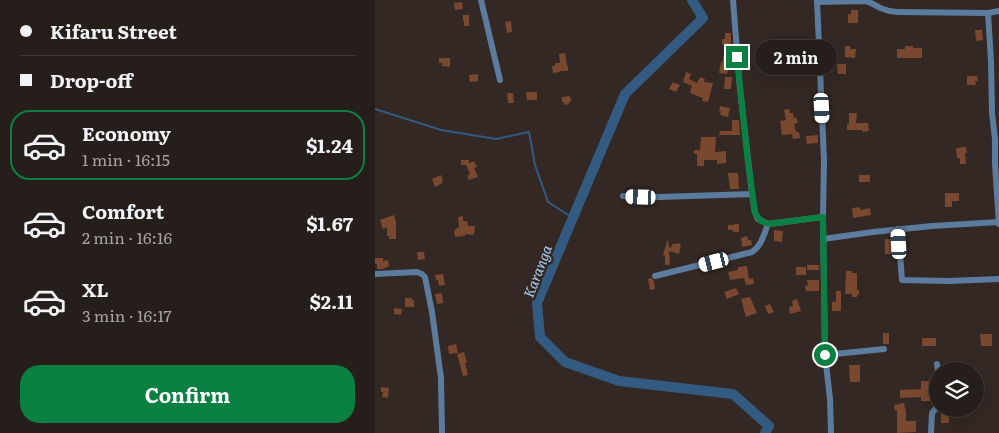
<!DOCTYPE html>
<meta charset="utf-8">
<style>
:root{--surface:#261e1a;--page:#322b27;--text:#f1f3f6;--muted:#a4a2a2;--line:#423c39;--accent:#0b8043}
body{margin:0;font-family:Literata,serif;background:var(--page);color:var(--text);height:100vh;display:flex;flex-direction:column;font-size:19px;white-space:nowrap}
*{box-sizing:border-box;margin:0}
p{font-size:16px;color:var(--muted)}
.icon{flex:none;width:28px;height:28px;fill:none;stroke:currentColor;stroke-width:2;stroke-linecap:round;stroke-linejoin:round}
.map{position:relative;flex:1;overflow:hidden}
.drawer{display:flex;flex-direction:column;background:var(--surface);width:375px}
.drawer>*{flex:none}
.top-card{display:grid;align-content:center;height:110px;padding:0 20px;background:var(--surface)}
.tools{position:absolute;left:554px;top:362px;display:grid;gap:10px}
.tools a{display:grid;place-items:center;width:55px;height:55px;border-radius:50%;background:var(--surface);box-shadow:0 5px 20px #0002,0 0 0 1px var(--line);font-size:25px}
.end{position:absolute;width:22px;height:22px;margin:-11px;border:6px solid #0b8043;background:#fff;box-shadow:0 0 0 2px #fff}
.from{border-radius:50%}
.bubble{position:absolute;height:35px;border-radius:18px;background:var(--surface);box-shadow:0 5px 20px #0002,0 0 0 1px var(--line);font-size:16px;font-weight:700;line-height:35px;text-align:center}
.car{position:absolute;width:15px;height:30px;margin:-15px -8px;border-radius:6px;box-shadow:0 0 4px 1px #0007;background:linear-gradient(#fff 24%,#345 0 40%,#fff 0 76%,#345 0 86%,#fff 0)}
.top-card b{display:flex;align-items:center;gap:18px;height:48px;font-size:19px}
.top-card b+b{border-top:1px solid var(--line)}
.top-card i{width:12px;height:12px;background:var(--text)}
ul{padding:0;list-style:none}
li{display:flex;align-items:center;gap:15px;height:70px;margin:0 10px 8px;padding:0 10px;border:2px solid transparent;border-radius:20px}
li div{flex:1}
li b{display:block;font-size:19px}
li em{font-style:normal;font-weight:700}
li.selected{border-color:var(--accent)}
li>.icon{width:45px;height:45px;stroke-width:1.5}
.primary-button{display:flex;gap:10px;margin-top:auto;padding:10px 20px}
.primary-button a{flex:1;height:58px;border-radius:20px;background:var(--accent);color:#fff;font-size:20px;font-weight:700;line-height:58px;text-align:center}
main{display:flex;flex:1;min-height:0}
.map>svg:first-child{display:block}
.lines{fill:none;stroke-linecap:round;stroke-linejoin:round}
.stream{stroke:#335b82;stroke-width:2}
.river{stroke:#335b82;stroke-width:10}
.building{fill:#7a482f}
.minor{stroke:#5c7c9d;stroke-width:6}
.route{stroke:#0b8043;stroke-width:6}
.labels{text-anchor:middle;dominant-baseline:central;stroke-width:5;stroke-linejoin:round;paint-order:stroke}
.water-label{font-size:14px;font-style:italic;fill:#add0f6;stroke:#332823}
</style>
<main>
<section class="drawer">
<div class="top-card">
<b><i class="from"></i>Kifaru Street</b>
<b><i></i>Drop-off</b>
</div>
<ul>
<li class="selected"><svg class="icon" aria-label="car" viewBox="0 0 24 24"><path d="M5 17H2v-5l4-1 3-4h7l3 4 3 1v5h-3M9 17h6M6 11h13"/><circle cx="7" cy="17" r="2"/><circle cx="17" cy="17" r="2"/></svg><div><b>Economy</b><p>1 min · 16:15</p></div><em>$1.24</em></li>
<li><svg class="icon" aria-label="car" viewBox="0 0 24 24"><path d="M5 17H2v-5l4-1 3-4h7l3 4 3 1v5h-3M9 17h6M6 11h13"/><circle cx="7" cy="17" r="2"/><circle cx="17" cy="17" r="2"/></svg><div><b>Comfort</b><p>2 min · 16:16</p></div><em>$1.67</em></li>
<li><svg class="icon" aria-label="car" viewBox="0 0 24 24"><path d="M5 17H2v-5l4-1 3-4h7l3 4 3 1v5h-3M9 17h6M6 11h13"/><circle cx="7" cy="17" r="2"/><circle cx="17" cy="17" r="2"/></svg><div><b>XL</b><p>3 min · 16:17</p></div><em>$2.11</em></li>
</ul>
<div class="primary-button"><a>Confirm</a></div>
</section>
<div class="map">
<svg width="624" height="433" viewBox="0 0 624 433">
<rect width="100%" height="100%" fill="#332823"/>
<g class="lines">
<path class="stream" d="M0 109 66 130 121 139 154 132 160 165 173 202 198 218"/>
<path class="river" d="M317 0 328 18 250 94 162 303 165 337 190 362 244 381 358 394 394 426 390 433"/>
</g>
<path class="building" d="M87 2 88 9 80 10 79 3Z
M476 10H483V23H473V14H476Z
M88 15H94V26H89V21H88Z
M136 21 137 32 132 33 130 22Z
M600 30H607L608 40 601 41Z
M350 33H356V44H347V39H350Z
M353 46 357 47V52L352 74 344 73 346 62 347 63 349 53 352 54Z
M470 46H475V49H481L480 58 470 57Z
M530 46H538V48H547V58H522V49H530Z
M190 53 192 66H193V71H185V72L178 73 177 66H180V63H185L184 54Z
M408 56H413V64L419 65 418 74 407 73Z
M64 58H75V67L67 66V63H64Z
M462 64H471V74H463Z
M311 72 316 74 314 79 322 83 325 77 330 79 329 82 338 83 333 102 327 101 328 98 315 93 317 86 308 82Z
M103 74V81L95 82 94 75Z
M592 76H602L603 81H600L601 85H592Z
M350 77H357L356 89H349Z
M298 82 305 85 301 92 294 89Z
M151 92H162V100H152Z
M132 93H138L139 103H133Z
M195 96 196 102H194V104L189 105V102H187V97Z
M345 106 355 108 353 117 345 115 346 111H344Z
M414 109 415 113H418L419 118 421 117 423 123 419 124 421 132H424L425 138 418 139 417 134 407 135 405 121 411 120 409 110Z
M474 113H482L481 123H493L494 131 488 132 487 130H472V124H474Z
M357 120H364L365 135H344L345 131H357Z
M443 135V143L432 144 431 136Z
M326 137H341L340 152 351 151V163L342 164V160H329V166H322V154H319V150H325Z
M591 147 592 153H590L591 164H585V158H582L581 148Z
M86 160H94V163L99 161 102 167 99 168 103 177 94 180 92 176 95 174 91 165H86Z
M353 173H363L364 189H355Z
M66 175 68 180 67 181 68 183 60 187 57 179Z
M484 175H495V182H484Z
M570 193H584V201H577V207H570Z
M485 207 486 210 495 208 496 215 478 218 477 208Z
M19 215 21 222V239H14V236H12V227L8 229 5 220Z
M88 216V221H92L93 226H100L99 235 90 234V236L80 237 79 230H82L81 228H84L83 217Z
M359 224H364V232H358V230H353V225H359Z
M399 230 408 231 407 242 399 241Z
M517 235H518L520 254H510V239H517Z
M372 236 373 240H376L377 245 367 247 366 238Z
M293 239 294 247 296 248 297 244H301V243L306 244 304 254 294 251 295 265H290V256L288 255Z
M42 252H49L50 259 43 260Z
M0 258H8V261L13 260 14 266 8 269H2V264H0Z
M432 265H444V270H432Z
M372 266 374 279 378 278 379 284 371 285 369 278 355 280 353 272 363 270V267Z
M421 267H431V275H421Z
M471 271H477V273H482V290H484V295H482V297H477V294H470Z
M68 274 70 285 64 286 63 280H61L60 275Z
M276 278 279 281 280 289 275 290 273 279Z
M432 280H444V291H431L430 286 433 285Z
M361 288 364 294 352 299 349 292Z
M461 291H466V311H457V302H461Z
M67 293 68 303 62 304 60 294Z
M375 297 382 313 371 317 366 299Z
M30 298H37V300H39V307H30Z
M422 299 426 311 415 314 414 307 418 306 417 301Z
M395 304 399 312 393 314 390 306Z
M19 308 27 309 26 315 19 314Z
M508 333H514V344H508Z
M605 334H617V346H606Z
M547 338H561V346H547Z
M81 344 83 353 74 354 73 346Z
M89 352 92 363H90L93 375 88 376 82 354Z
M474 365H485V382H475Z
M546 381H558V390L559 392H562V401H546V397L525 398V390L546 389Z
M6 387 14 388 13 398 7 397 8 392H6Z
M529 403 531 412V421H541V432L522 433V410L520 411 519 405Z
M566 412H574V423H566Z"/>
<g class="lines">
<path class="minor" d="M106 0 125 80
M358 0 365 89 377 194 380 213 383 219 393 224 448 217
M442 0 449 160 448 217 450 355 455 399 456 433
M442 2 491 1C498 3 502 7 508 9 513 11 517 12 522 12L613 13 624 11
M613 13 616 61 617 113 620 139V163L624 224
M248 196 284 197 377 194
M523 229 527 280 574 281 624 279
M448 239 498 232 557 226 624 222
M0 274 42 272 47 274 50 277 57 312 66 378 67 433
M280 276 377 252C387 245 389 234 393 224
M450 355 509 349
M562 364 563 371
M556 433 557 413 562 407"/>
</g>
<g class="lines">
<path class="route" d="M362 57 372 154 380 213 386 221 394 224 448 217 450 355"/>
</g>
<g class="labels">
<g class="water-label">
<text transform="translate(162 271) rotate(-69)">Karanga</text>
</g>
</g>
</svg>
<div class="tools">
<a><svg class="icon" aria-label="layers" viewBox="0 0 24 24"><path d="M12 4l9 5-9 5-9-5zM3 14l9 5 9-5"/></svg></a>
</div>
<i class="end from" style="left:450px;top:355px"></i>
<i class="end" style="left:362px;top:57px"></i>
<div class="bubble" style="left:380px;top:40px;width:82px">2 min</div>
<i class="car" style="left:447px;top:108px;rotate:177deg"></i>
<i class="car" style="left:266px;top:197px;rotate:272deg"></i>
<i class="car" style="left:524px;top:244px;rotate:357deg"></i>
<i class="car" style="left:339px;top:262px;rotate:256deg"></i>
</div>
</main>
